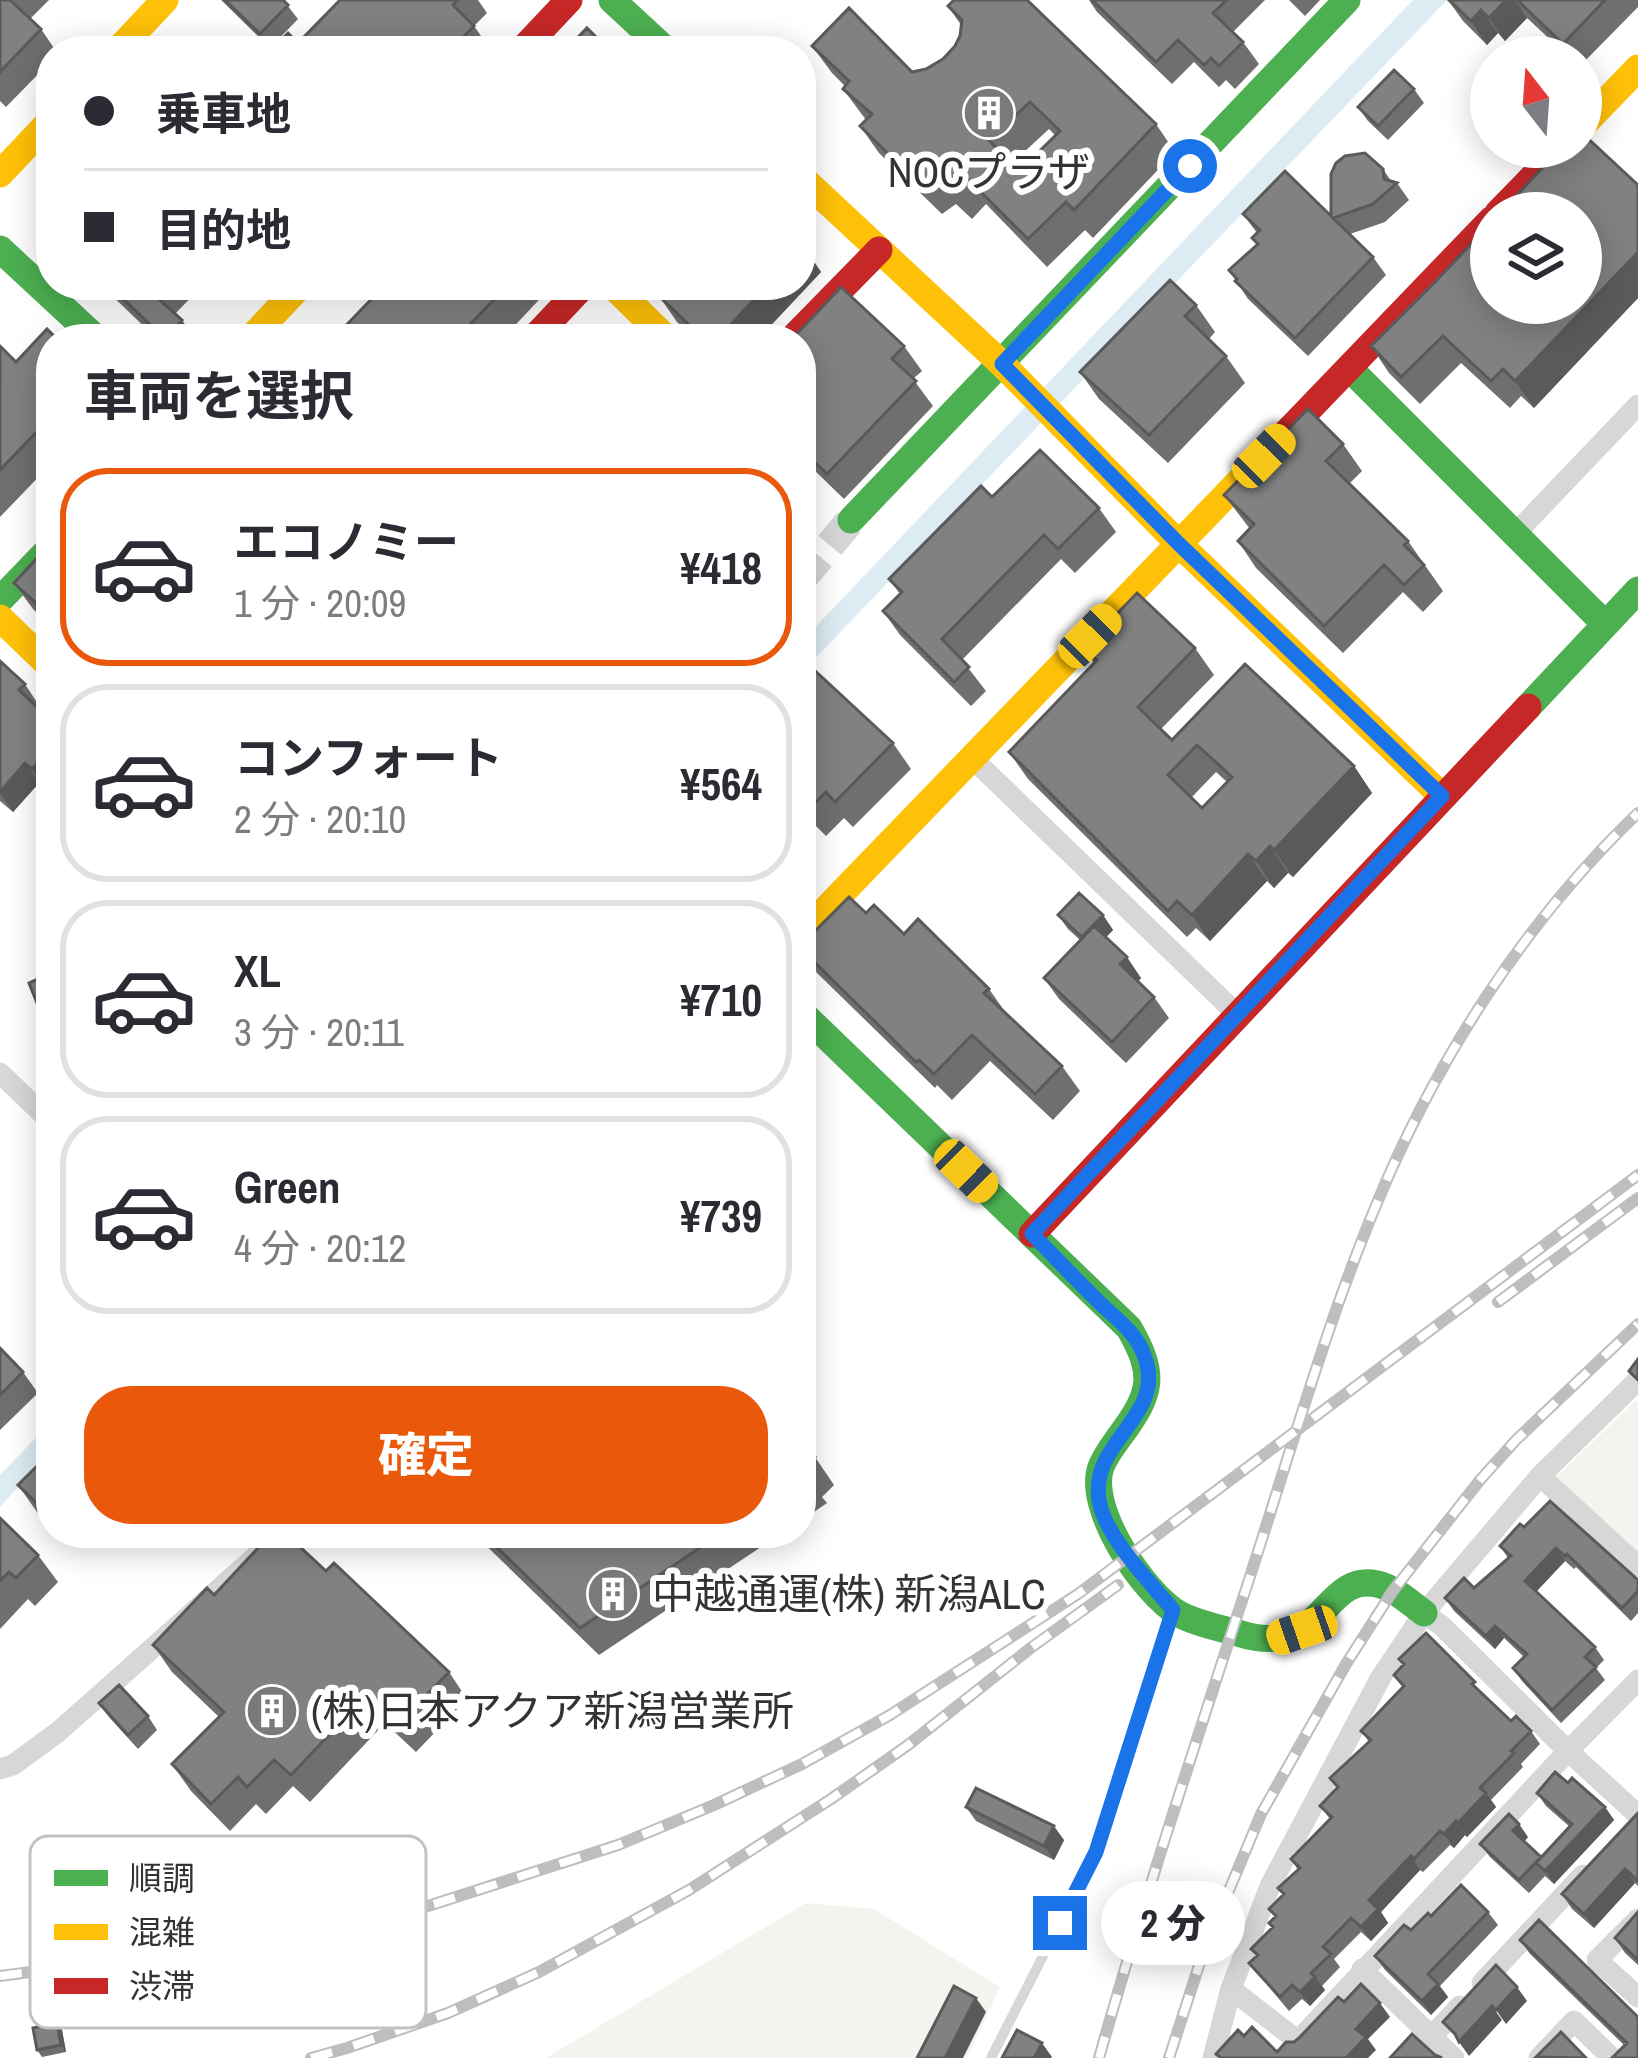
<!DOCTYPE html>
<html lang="ja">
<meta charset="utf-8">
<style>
:root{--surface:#fff;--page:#f2f2f3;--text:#2b2b33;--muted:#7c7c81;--line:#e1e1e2;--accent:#ea580c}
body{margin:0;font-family:"Archivo Narrow","Noto Sans JP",sans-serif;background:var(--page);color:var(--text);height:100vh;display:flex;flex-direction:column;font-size:45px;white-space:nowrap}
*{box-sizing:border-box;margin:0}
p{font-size:39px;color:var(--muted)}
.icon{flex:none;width:66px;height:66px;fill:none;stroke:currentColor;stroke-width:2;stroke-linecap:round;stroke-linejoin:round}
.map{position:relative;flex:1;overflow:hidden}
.sheet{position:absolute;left:36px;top:324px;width:780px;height:1224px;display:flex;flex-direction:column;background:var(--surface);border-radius:48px;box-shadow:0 6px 30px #0003}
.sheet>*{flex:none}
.hud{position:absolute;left:36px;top:36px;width:780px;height:264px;border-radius:48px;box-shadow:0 6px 30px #0003;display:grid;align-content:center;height:264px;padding:0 48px;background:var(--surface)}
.needle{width:78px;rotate:343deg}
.buttons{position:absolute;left:1470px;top:36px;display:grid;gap:24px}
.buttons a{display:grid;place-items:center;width:132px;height:132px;border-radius:50%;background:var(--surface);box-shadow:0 6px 30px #0003;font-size:60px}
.end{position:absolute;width:54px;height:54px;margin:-27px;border:15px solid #1a73e8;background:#fff;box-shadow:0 0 0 6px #fff}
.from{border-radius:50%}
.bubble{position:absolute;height:84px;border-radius:42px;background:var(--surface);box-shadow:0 6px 30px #0003;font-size:39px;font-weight:800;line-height:84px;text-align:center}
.car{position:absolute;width:36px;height:72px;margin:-36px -18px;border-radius:15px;box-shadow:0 0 9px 3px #0007;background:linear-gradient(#f5c518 24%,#345 0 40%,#f5c518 0 76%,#345 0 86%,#f5c518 0)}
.hud b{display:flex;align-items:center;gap:42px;height:114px;font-size:45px}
.hud b+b{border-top:3px solid var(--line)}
.hud i{width:30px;height:30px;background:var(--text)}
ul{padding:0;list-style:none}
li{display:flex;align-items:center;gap:36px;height:198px;margin:0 24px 18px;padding:0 24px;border:6px solid var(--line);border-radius:48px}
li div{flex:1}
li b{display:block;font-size:45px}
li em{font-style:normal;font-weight:800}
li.current{border-color:var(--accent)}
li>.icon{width:108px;height:108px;stroke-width:1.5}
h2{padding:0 48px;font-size:54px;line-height:144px}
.cta{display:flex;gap:24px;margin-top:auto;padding:24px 48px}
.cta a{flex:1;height:138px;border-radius:48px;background:var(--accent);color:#fff;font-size:48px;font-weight:800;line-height:138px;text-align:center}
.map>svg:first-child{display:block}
.green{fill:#f1f5ed}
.water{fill:#ddebf3}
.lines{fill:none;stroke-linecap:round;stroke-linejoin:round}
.secondary-tunnel{stroke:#d6d6d6;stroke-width:30;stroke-dasharray:30 15;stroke-linecap:butt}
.lane{stroke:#d7d7d7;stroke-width:10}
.street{stroke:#d7d7d7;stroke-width:21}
.fast{stroke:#4caf50;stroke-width:27}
.slow{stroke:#ffc107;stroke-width:27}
.jam{stroke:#c62828;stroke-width:27}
.rail-casing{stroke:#bebebe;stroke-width:12}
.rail{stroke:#fff;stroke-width:8;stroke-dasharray:22;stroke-linecap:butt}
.wall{fill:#6f6f6f;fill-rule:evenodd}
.shaded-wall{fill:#5a5a5a}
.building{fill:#818181;stroke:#5a5a5a;stroke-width:3;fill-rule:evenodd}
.route{stroke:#1a73e8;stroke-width:15}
.labels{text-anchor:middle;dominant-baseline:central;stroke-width:12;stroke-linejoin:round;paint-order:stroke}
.poi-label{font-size:42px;fill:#333;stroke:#fff;text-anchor:start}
.key{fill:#fff;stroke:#c2c2c2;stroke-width:3}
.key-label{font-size:33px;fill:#333}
</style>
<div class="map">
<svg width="1638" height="2058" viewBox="0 0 1638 2058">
<rect width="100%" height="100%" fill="#fff"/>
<path class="green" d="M1636 1400 1638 1403V1560L1552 1481Z
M806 1903 874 1909 1000 1987 967 2058H546Z"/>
<path class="water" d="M1413 0H1447L801 673V642Z
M51 1422V1451L0 1507V1475Z"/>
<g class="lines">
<path class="secondary-tunnel" d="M801 580 851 520"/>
<path class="lane" d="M991 2058 1096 1852 1172 1613"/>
<path class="street" d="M1515 534 1638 405
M973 759 1238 1015
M0 1073 51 1122
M1540 1476 1638 1566
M1424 1613 1442 1626 1568 1751 1638 1815
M0 1769 13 1765 58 1732 282 1533
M1638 1919 1597 1960 1638 1997
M1362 1969 1454 2058
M1482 1983 1583 1875
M1231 1989 1298 2041 1568 1751 1638 1680
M1432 2036 1460 2006
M1213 2058 1231 1989 1270 1886 1381 1677 1424 1613 1540 1476 1638 1380
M1539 2058 1574 2021 1612 2058"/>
<path class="fast" d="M612 0 667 51
M0 249 97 339
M1349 368 1605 624
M851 520 1347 0
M0 600 51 547
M1528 707 1638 590
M801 1012 1129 1328C1156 1375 1152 1393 1120 1436 1113 1446 1105 1456 1101 1467 1086 1508 1144 1594 1179 1614 1197 1624 1221 1628 1241 1634 1324 1659 1323 1572 1377 1584 1395 1588 1410 1603 1424 1613"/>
<path class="slow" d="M117 51 165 0
M1581 127 1638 68
M0 174 51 120
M801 177 1002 364 1179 544 1442 796
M612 285 667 339
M250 339 301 285
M0 618 51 667
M801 935 1287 432"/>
<path class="jam" d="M521 51 569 0
M1498 213 1562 147
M533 339 584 285
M792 339 879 250
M1287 432 1491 220
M1032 1234 1528 707"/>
<g class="rail-casing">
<path id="rail" d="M1498 1302 1638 1198
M0 1976 134 1958 340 1925 428 1906 618 1845 714 1805 802 1764 890 1715 1078 1594 1638 1175
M311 2058 347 2048 448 2013 539 1972 689 1890 831 1799 908 1745 1032 1647 1118 1585
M1099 2058C1142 1906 1191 1757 1240 1607 1285 1472 1322 1334 1377 1203 1436 1060 1526 920 1638 813
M1169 2058 1204 1950 1261 1814 1346 1664 1392 1592 1480 1480 1516 1440 1638 1324"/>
</g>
<use href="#rail" class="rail"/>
</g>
<path class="wall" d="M0 0H49L30 19 41 29 56 51H51V61L6 107 0 101Z
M221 0H283L298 19 270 48Z
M339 0H478L487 13 474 26 491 50 270 51 298 43Z
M1089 0H1265L1233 32 1243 42 1259 64 1235 89 1226 80 1219 87 1194 62 1172 84 1097 12Z
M1289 0H1320L1305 16Z
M1448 0H1638V7L1581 65V57H1569L1527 18 1505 41 1498 33 1487 45 1463 21Z
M948 6 1156 124 1175 152 1093 238 1085 230 1047 267 986 204 972 219 956 204 942 214 879 153 860 126 866 120 843 89 845 86 832 73 812 46 912 72 926 69 943 59 955 46 960 36 961 25ZM1049 129 1055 135 1018 172 1011 164Z
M1414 89 1424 103 1388 140 1368 121 1358 107Z
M1383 169 1391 181 1397 183 1409 200 1385 222 1350 234 1373 257 1386 275 1308 356 1248 299 1229 270 1257 245 1252 238 1257 233 1243 214 1331 216Z
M1638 185V298L1534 408 1521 396 1510 408 1461 363 1420 404 1389 373 1371 346Z
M804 247 821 272 758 339H695L677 322 659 296Z
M101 285H203L175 314 195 339H157Z
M385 285H553L502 339H333Z
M1196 305 1215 332 1209 339 1226 356 1245 383 1168 463 1099 399 1080 372Z
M51 339V464L0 517V346L16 362Z
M801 339 904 346 922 371 913 379 933 406 844 499 811 467 801 478Z
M1343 444 1362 471 1349 484 1408 541 1443 591 1423 612 1403 592 1343 653 1256 568 1238 541 1250 529 1224 495Z
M992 497 1099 508 1116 532 1075 573 1061 559 962 660 986 691 971 706 900 635 883 611 900 594 889 579Z
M51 543V627L33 609 14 583Z
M1084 648H1195L1214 675 1161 729 1172 740 1354 766 1372 793 1293 877 1288 873 1274 888 1267 881 1210 941 1196 928 1187 937 1028 779 1009 752 1094 663ZM1216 772 1227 782 1202 808 1191 798Z
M0 661 25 684 38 704 36 706 45 789 39 783 13 812 0 801Z
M801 678 862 715 893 743 911 769 853 827 844 818 826 836 801 811Z
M866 913 904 934 989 989 1006 1013 1062 1066 1080 1091 1053 1120 990 1061 952 1100 937 1085 935 1088 817 973 801 949Z
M1058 915H1103L1113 930 1106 937 1141 978 1138 982 1154 997 1169 1018 1126 1063 1059 999 1044 978 1080 940 1068 929Z
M51 978V1006L42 1010 37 1003Z
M0 1348 23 1372 38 1393 0 1430Z
M801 1443 815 1457 834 1485 822 1497 827 1503 801 1521Z
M51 1480V1526L37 1512 18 1485Z
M0 1518 38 1555 58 1582 35 1606 28 1599 0 1629Z
M1524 1527 1638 1580V1613L1631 1621 1576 1567 1574 1569 1565 1561 1536 1592 1595 1647 1604 1660 1596 1668 1605 1680 1561 1723 1522 1681 1513 1668 1524 1657 1504 1638 1495 1649 1454 1611 1445 1598 1474 1588 1508 1558 1500 1546Z
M58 1533H72L65 1540Z
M473 1533H782L599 1655Z
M281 1542 326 1571 449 1672 467 1699 416 1752 385 1723 310 1802 293 1786 266 1814 256 1804 230 1831 191 1791 172 1764 219 1717 172 1672 153 1645Z
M1399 1659 1484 1695 1511 1721 1531 1731 1540 1744 1521 1764 1523 1767 1491 1800 1496 1807 1467 1837 1465 1835 1454 1848 1450 1845 1423 1872 1420 1870 1381 1912 1388 1923 1371 1941 1361 1932 1334 1959 1340 1967 1322 1986 1325 1990 1310 2006 1302 1999 1289 2011 1249 1963 1256 1956 1251 1949 1272 1928 1275 1917 1269 1909 1283 1895 1278 1888 1298 1870 1291 1859 1330 1819 1320 1806 1337 1788 1330 1778 1369 1742 1361 1731 1403 1688 1394 1675 1403 1665Z
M99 1703 148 1716 157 1730 138 1749 109 1717Z
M1568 1783 1605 1807 1614 1820 1554 1884 1545 1876 1529 1893 1490 1857 1480 1844 1528 1837 1524 1841 1541 1857 1570 1827 1546 1806 1537 1793Z
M966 1807 1064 1840 1054 1860 976 1821Z
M1638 1813V1886L1635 1883 1594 1928 1572 1909 1562 1894Z
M1488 1912 1498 1925 1440 1986 1448 1997 1431 2015 1385 1970 1375 1956 1431 1916Z
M1638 1912V1965L1625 1953 1615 1938Z
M1520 1940 1638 2017 1624 2045 1530 1954Z
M62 2030 66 2052 42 2057 37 2050Z"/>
<path class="shaded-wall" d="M1506 0H1515L1527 18 1505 41 1489 18Z
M1481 10 1498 33 1487 45 1471 21Z
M804 247 821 272 758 339H717L768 285H801V250Z
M1638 252V298L1534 408 1515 381Z
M182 320 195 339H165Z
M51 749V783L45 789 32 769Z
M25 763 39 783 13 812 0 793Z
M1354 766 1372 793 1293 877 1274 850Z
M1270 846 1288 873 1274 888 1256 861Z
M1248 854 1267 881 1210 941 1192 915Z
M1103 915 1113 930 1092 951 1082 937Z
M1127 957 1141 978 1134 985 1120 964Z
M1556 1548 1565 1561 1534 1594 1525 1581Z
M1495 1626 1504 1638 1495 1649 1486 1636Z
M1486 1793 1496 1807 1467 1837 1458 1823Z
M1605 1807 1614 1820 1554 1884 1545 1871Z
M1456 1821 1465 1835 1454 1848 1444 1834Z
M1519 1824 1528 1837 1522 1844 1513 1831Z
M1054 1826 1064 1840 1054 1860 1044 1846Z
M1411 1856 1420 1870 1381 1912 1388 1923 1371 1941 1361 1927 1369 1900Z
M1625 1869 1635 1883 1594 1928 1584 1914Z
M1315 1977 1325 1990 1310 2006 1300 1992Z
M1438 1984 1448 1997 1431 2015 1422 2001Z
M1517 1987 1527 2001 1506 2024 1496 2010Z
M976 1998 986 2012 963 2058H945Z
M1380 2003 1390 2017 1368 2039 1376 2050 1368 2058H1346L1356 2029Z
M1492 2006 1502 2020 1469 2056 1459 2042Z
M57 2023 62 2030 66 2052 61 2045Z
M1042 2043 1052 2057 1051 2058H1034Z"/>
<path class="building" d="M0 0H10L41 29 0 72Z
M225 0H283L288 5 260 34Z
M340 0H458L453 5 474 26 450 51H270L288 33 298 43Z
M954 0H1027L1156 124 1074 210 1066 202 1028 239 966 177 952 191 936 176 922 187 860 126 872 114 843 89 849 81 812 46 849 8 912 72 926 69 943 59 955 46 960 36 962 20 948 6ZM1030 102 1060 131 1018 172 989 140Z
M1092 0H1227L1213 13 1243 42 1219 66 1211 58 1204 65 1178 40 1156 62Z
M1449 0H1506L1489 18 1481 10 1471 21Z
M1517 0H1605L1563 44Z
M587 28 610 51H565Z
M1394 70 1414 89 1378 126 1358 107Z
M1581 132 1638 185V252L1515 381 1503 369 1491 381 1443 336 1401 377 1371 346 1435 282 1491 223V303H1581V213H1500L1562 147H1581Z
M1365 153 1383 169 1384 179 1397 183 1373 204 1333 218 1373 257 1295 338 1235 281 1237 279 1229 270 1258 244 1252 238 1260 230 1243 214 1285 171 1331 216V174L1336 163 1345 156Z
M1170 280 1196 305 1185 316 1226 356 1149 435 1080 372Z
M109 285H161L153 294 182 320 165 339Z
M385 285H508L456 339H333Z
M670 285H768L717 339H704L659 296Z
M841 287 904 346 892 359 916 381 827 474 801 449V339H792Z
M47 329 57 339H51V417L0 470V346L16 362Z
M1308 409 1343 444 1326 461 1408 541 1404 545 1424 565 1404 585 1384 565 1324 626 1238 541 1254 524 1224 495Z
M1040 450 1099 508 1058 549 1044 535 942 639 969 667 954 682 883 611 902 592 889 579 981 486 992 497Z
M51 543V617L14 583Z
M1137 593 1195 648 1138 707 1172 740 1245 664 1354 766 1274 850 1270 846 1256 861 1248 854 1192 915 1177 901 1168 911 1009 752 1097 660 1084 648ZM1197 745 1232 777 1202 808 1168 775Z
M0 661 25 684 19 690 51 720V749L32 769 25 763 0 792Z
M811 667 893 743 835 802 826 792 808 810 801 804V678Z
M1079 893 1103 915 1082 937 1058 915Z
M849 897 866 913 874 905 904 934 918 919 989 989 984 993 1062 1066 1035 1094 972 1035 934 1074 919 1060 916 1062 801 949V945Z
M1094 926 1127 957 1120 964 1154 997 1112 1042 1044 978Z
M49 974 51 980V997L37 1003 29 983Z
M0 1348 23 1372 0 1395Z
M1638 1359V1380L1629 1371Z
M801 1443 815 1457 802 1470 807 1476 801 1480Z
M37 1466 51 1480V1507L46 1512 18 1485Z
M1550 1501 1638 1580V1591L1622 1608 1567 1554 1565 1556 1556 1548 1525 1581 1595 1647 1585 1657 1596 1667 1552 1710 1513 1668 1527 1654 1495 1626 1486 1636 1445 1598 1464 1578 1474 1588 1511 1556 1500 1546 1520 1524 1524 1527Z
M0 1518 38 1555 16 1578 9 1572 0 1581Z
M272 1533 281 1542 287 1535 326 1571 334 1563 449 1672 397 1725 366 1696 291 1775 274 1760 247 1787 238 1777 211 1804 172 1764 224 1712 153 1645 207 1588 214 1595Z
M482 1533H722L580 1628Z
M1426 1633 1475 1682 1472 1684 1511 1721 1516 1716 1531 1731 1511 1751 1514 1753 1480 1788 1486 1793 1458 1823 1456 1821 1444 1834 1440 1831 1414 1859 1411 1856 1369 1900 1378 1909 1361 1927 1351 1918 1323 1947 1331 1954 1311 1973 1315 1977 1300 1992 1292 1985 1280 1997 1249 1963 1258 1955 1251 1949 1273 1927 1269 1923 1276 1916 1269 1909 1284 1894 1278 1888 1300 1868 1291 1859 1332 1817 1320 1806 1338 1787 1330 1778 1371 1740 1361 1731 1404 1686 1394 1675 1404 1664 1399 1659Z
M119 1685 148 1716 128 1735 99 1703Z
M1555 1772 1568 1783 1572 1778 1605 1807 1545 1871 1536 1863 1572 1824 1537 1793Z
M976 1788 1054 1826 1044 1846 966 1807Z
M1638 1813V1881L1625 1869 1584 1914 1562 1894Z
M1509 1814 1519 1824 1513 1831 1541 1857 1519 1880 1480 1844Z
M1461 1885 1488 1912 1428 1974 1438 1984 1422 2001 1375 1956 1404 1925 1411 1930 1428 1913 1431 1916Z
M1638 1912V1960L1615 1938Z
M1539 1920 1638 2017V2058H1612L1627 2043 1520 1940Z
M1496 1965 1517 1987 1496 2010 1492 2006 1459 2042 1455 2034 1443 2022Z
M1361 1984 1380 2003 1356 2029 1366 2037 1346 2058H1221L1216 2054 1238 2030 1244 2036 1252 2027 1277 2052 1286 2042H1294L1299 2038 1338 1997 1344 2002Z
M954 1986 976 1998 945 2058H917Z
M57 2023 61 2045 37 2050 33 2028Z
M1017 2030 1042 2043 1034 2058H1002Z
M1561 2032 1586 2058 1536 2057Z
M1412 2034 1435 2055 1442 2058H1390Z"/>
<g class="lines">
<path class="route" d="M1060 1923 1096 1852 1173 1610C1150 1582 1109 1541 1100 1505 1085 1441 1169 1418 1144 1355 1136 1333 1119 1321 1103 1306 1079 1283 1056 1258 1032 1234L1442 796 1179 544 1002 364 1190 166"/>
</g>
<defs>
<g id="building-disc" transform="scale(2.7)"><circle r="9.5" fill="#7a7a7a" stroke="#fff"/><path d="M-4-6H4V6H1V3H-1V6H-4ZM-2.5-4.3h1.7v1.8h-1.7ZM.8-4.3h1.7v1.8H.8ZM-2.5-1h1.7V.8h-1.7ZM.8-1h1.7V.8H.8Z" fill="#fff"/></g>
</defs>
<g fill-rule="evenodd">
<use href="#building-disc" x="989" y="113"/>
<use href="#building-disc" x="613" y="1594"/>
<use href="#building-disc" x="272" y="1711"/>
</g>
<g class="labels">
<g class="poi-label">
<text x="989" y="172" text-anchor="middle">NOCプラザ</text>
<text x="652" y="1594">中越通運(株) 新潟ALC</text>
<text x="311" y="1711">(株)日本アクア新潟営業所</text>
</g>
</g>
<rect x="30" y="1836" width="396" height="192" rx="18" class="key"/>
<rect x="54" y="1870" width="54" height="16" fill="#4caf50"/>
<rect x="54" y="1924" width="54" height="16" fill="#ffc107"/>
<rect x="54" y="1978" width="54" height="16" fill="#c62828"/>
<g class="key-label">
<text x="129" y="1890">順調</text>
<text x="129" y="1944">混雑</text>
<text x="129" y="1998">渋滞</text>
</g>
</svg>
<div class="buttons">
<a><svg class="needle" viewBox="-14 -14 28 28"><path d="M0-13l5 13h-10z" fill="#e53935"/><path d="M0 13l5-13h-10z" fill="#7c7c81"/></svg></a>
<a><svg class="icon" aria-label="layers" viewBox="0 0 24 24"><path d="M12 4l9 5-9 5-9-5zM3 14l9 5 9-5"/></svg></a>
</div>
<i class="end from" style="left:1190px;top:166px"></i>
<i class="end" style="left:1060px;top:1923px"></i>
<div class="bubble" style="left:1101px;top:1881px;width:144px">2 分</div>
<i class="car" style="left:1264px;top:456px;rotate:44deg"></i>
<i class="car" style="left:1090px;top:636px;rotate:44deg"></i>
<i class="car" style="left:966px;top:1171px;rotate:134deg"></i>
<i class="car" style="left:1302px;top:1630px;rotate:251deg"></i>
<div class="hud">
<b><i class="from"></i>乗車地</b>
<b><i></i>目的地</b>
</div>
<section class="sheet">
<h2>車両を選択</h2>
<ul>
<li class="current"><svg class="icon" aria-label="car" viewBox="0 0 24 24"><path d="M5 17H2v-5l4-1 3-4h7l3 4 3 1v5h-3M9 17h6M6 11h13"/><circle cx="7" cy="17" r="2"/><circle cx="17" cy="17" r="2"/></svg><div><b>エコノミー</b><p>1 分 · 20:09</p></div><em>¥418</em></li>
<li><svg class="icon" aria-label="car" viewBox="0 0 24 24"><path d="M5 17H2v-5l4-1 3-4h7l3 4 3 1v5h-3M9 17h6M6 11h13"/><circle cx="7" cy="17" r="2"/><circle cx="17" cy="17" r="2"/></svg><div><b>コンフォート</b><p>2 分 · 20:10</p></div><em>¥564</em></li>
<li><svg class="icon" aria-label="car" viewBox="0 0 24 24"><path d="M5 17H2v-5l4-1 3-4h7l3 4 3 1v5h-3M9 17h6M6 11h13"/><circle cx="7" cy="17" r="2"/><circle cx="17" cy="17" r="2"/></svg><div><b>XL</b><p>3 分 · 20:11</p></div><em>¥710</em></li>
<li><svg class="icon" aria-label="car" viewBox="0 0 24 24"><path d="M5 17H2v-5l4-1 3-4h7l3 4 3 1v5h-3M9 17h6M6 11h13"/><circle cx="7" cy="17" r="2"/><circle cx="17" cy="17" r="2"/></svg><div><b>Green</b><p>4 分 · 20:12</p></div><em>¥739</em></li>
</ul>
<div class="cta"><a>確定</a></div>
</section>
</div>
